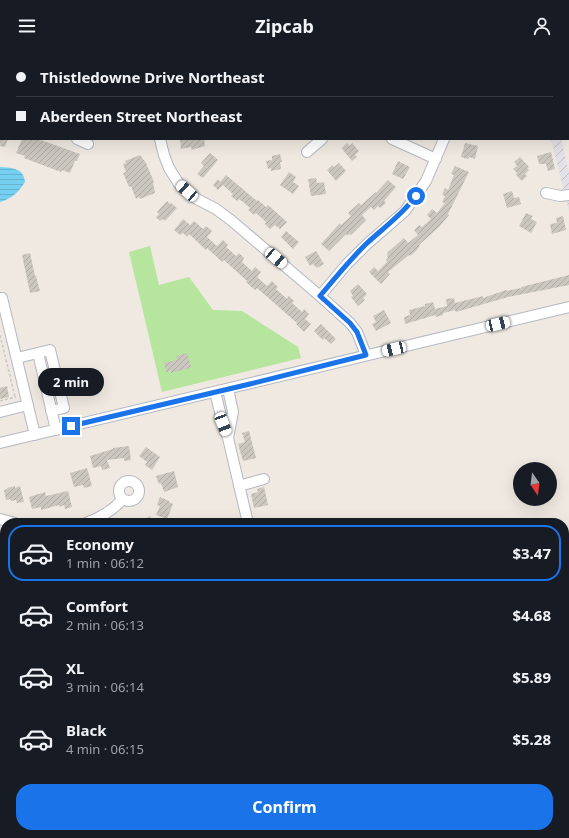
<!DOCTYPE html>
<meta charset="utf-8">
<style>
:root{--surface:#171b24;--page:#20242c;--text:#f1f3f6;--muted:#9ea1a6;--line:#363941;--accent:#1a73e8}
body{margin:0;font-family:"Noto Sans",sans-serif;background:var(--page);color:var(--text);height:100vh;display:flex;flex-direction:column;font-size:15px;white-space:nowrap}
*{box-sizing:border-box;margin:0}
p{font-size:13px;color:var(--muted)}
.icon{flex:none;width:22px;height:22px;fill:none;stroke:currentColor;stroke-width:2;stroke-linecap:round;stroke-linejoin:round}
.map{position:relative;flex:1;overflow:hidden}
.sheet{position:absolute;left:0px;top:466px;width:569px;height:320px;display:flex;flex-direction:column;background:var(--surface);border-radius:16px 16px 0 0;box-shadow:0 4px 16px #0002}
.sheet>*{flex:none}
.banner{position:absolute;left:0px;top:0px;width:569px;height:88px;box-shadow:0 4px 16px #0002;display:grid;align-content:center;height:88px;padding:0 16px;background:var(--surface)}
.needle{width:26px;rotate:166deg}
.controls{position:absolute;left:513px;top:410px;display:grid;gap:8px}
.controls a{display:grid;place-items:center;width:44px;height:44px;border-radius:50%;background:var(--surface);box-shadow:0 4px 16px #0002;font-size:20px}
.end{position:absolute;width:18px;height:18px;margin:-9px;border:5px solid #1a73e8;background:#fff;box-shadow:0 0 0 2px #fff}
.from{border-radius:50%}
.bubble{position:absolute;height:28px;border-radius:14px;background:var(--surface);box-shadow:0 4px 16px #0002;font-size:13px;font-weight:700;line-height:28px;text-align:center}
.car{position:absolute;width:12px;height:24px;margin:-12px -6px;border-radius:5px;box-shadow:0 0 3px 1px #0007;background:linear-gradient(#fff 24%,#345 0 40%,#fff 0 76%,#345 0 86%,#fff 0)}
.banner b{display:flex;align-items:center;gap:14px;height:38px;font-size:15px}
.banner b+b{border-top:1px solid var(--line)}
.banner i{width:10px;height:10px;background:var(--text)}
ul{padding:7px 0 0;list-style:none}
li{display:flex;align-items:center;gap:12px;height:56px;margin:0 8px 6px;padding:0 8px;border:2px solid transparent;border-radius:16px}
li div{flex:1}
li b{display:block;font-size:15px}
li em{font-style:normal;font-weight:700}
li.selected{border-color:var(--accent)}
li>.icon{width:36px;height:36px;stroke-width:1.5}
.primary-button{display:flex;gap:8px;margin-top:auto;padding:8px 16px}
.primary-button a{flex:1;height:46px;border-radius:16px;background:var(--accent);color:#fff;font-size:16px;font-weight:700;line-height:46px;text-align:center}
header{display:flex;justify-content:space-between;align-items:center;height:52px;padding:0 16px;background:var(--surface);font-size:18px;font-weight:700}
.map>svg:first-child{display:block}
.industrial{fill:url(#industrial-furrows)}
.grass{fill:#b6e59e}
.water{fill:url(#water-rules)}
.building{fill:url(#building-hatch)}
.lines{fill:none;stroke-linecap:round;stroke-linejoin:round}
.minor-casing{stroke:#b4b7c1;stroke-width:12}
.path{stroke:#c9c9c9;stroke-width:1.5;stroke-dasharray:3 2;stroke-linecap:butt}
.minor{stroke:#fff;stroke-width:10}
.route{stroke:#1a73e8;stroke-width:5}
</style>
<header><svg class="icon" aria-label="menu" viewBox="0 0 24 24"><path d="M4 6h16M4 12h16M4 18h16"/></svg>Zipcab<svg class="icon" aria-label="person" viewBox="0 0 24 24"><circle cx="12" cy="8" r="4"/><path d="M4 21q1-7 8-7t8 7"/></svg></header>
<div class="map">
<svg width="569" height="786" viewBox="0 0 569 786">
<defs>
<pattern id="industrial-furrows" width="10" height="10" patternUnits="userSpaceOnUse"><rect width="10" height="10" fill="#e3e1e8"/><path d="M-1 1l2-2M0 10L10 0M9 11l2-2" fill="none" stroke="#c3c1c7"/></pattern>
<pattern id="water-rules" width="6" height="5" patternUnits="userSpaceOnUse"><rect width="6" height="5" fill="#75cff0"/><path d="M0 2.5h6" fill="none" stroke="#66b2ce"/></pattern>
<pattern id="building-hatch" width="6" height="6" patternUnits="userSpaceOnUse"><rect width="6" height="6" fill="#cbc7bf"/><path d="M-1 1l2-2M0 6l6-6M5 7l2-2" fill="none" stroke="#afaba4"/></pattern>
</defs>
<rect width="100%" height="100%" fill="#efe9e1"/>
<path class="industrial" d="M551 87H561L569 120V159Z"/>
<path class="grass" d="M150 194 159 233 189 225 213 258 242 259 298 295 301 306 162 340 129 200Z"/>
<path class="water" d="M0 115C12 116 24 116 25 130 19 140 11 147 0 150Z"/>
<path class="building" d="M0 87H8L5 95 0 94Z
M22 87H38L80 102 77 109H75L70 121 62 118 61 120 24 106 25 104 16 101Z
M180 87H204L205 94 192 98 191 95 181 97Z
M347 91 350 94 352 91 359 99 355 103 357 105 352 109 343 98 342 96Z
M465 91 478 94 475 107 469 105 468 107 461 105Z
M551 100 555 117 548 119 546 112H539L537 104Z
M210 101 218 108 203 126 197 122 204 114 201 111Z
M280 102 282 110H280L281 117 271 119V116L268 117 266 109 272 108V104Z
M140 103 146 111 154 130 153 131 155 141 140 147 139 145 136 147 131 134 129 135 123 121 126 120 123 112 126 111 125 109Z
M520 105 529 115 527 116 529 118 525 122 527 124 522 129 516 123 517 121 513 117 517 114 514 110Z
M398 109 410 115 403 127 392 122Z
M339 111 346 119 336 129 327 118 332 113 334 115Z
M455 114 469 120 448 162 449 163 440 174 419 193 420 194 415 200 410 204 409 203 388 220 390 222 381 232 369 220 374 215 378 219 387 210 386 208 388 206 387 204 388 203 387 201 404 186 408 191 418 183 414 178 419 173 422 175 431 167 427 163 432 157 437 161 445 151 442 150 445 144 442 143 445 136 448 138 454 123 451 122Z
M289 120 296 125 293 130 299 134 293 142 280 133Z
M226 123 257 149 258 148 266 155 268 153 287 170 280 177 275 173 270 177 265 172 266 170 256 161 254 163 248 158 250 156 243 150 239 147 237 149 231 144 233 142 223 133 218 138 213 133 218 127 220 130Z
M316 126 317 131 324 130 326 142 311 144 308 127Z
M388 128 396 135 384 149 386 151 380 156 378 154 374 158 371 155 362 163 366 168 351 183 349 182 347 184 346 182 329 199 321 192 340 171 341 173 351 164 348 161 359 151 361 153 376 140V141Z
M512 139 514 146 519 145 521 152 507 156 503 142Z
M167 149 170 152 171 151 177 156 165 169 163 167 160 169 156 165 159 162 157 160Z
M526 161 533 164 531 167 537 170 531 181 519 174Z
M563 164 566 178 552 182 550 172 557 171 556 166Z
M183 167 190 173 194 169 203 177 206 174 212 179 207 185 217 194 223 188 228 193 226 195 236 204 239 201 244 206 242 210 252 219 255 215 261 220 257 225 267 234 272 229 278 235 276 237 287 247 289 244 294 249 292 251 302 260 304 257 309 262 305 267 311 272 304 280 296 272 297 271 257 236 255 238 246 230 247 229 224 208 222 210 207 196 206 198 189 182 187 185 183 181 180 183 174 178Z
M286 179 299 190 293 197 281 185Z
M316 199 324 212 317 216 313 212 310 214 305 205Z
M30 201 35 224H36L40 239 30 241 22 203Z
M569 223V233L508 245 456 260 455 258 443 261V263L436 265 435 263 405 272 404 265 410 263 409 258 425 254V252L433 250 435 257 447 254 446 247 454 246 455 251 483 244V246L506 238 507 239 521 236V235Z
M358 232 367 242 363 246 365 248 358 254 351 245 353 244 350 239Z
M384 258 391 271 376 279 372 272 376 270 373 264Z
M321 272 336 287 331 292 324 286 323 288 314 279Z
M187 301 191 315H189L190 316 171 321V319L166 320 164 311 177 308 176 304Z
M7 334 9 345 0 347V336Z
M249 379 256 406 243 409 238 392 245 390 242 381Z
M129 394 131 408 124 409V406L107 408 110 416 102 418 101 414 93 416 90 404 113 397V396Z
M146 395 160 405 152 418 145 413 147 410 139 404Z
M87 416 92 434 84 436 83 433 74 435 70 421Z
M174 419 178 435 164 440 161 431 159 432 156 424Z
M15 434V436L20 434 24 450 17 451 16 448 11 449 10 447 6 448 4 438 8 437 7 436Z
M264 435 268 453 254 456 251 442 258 440 257 437Z
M68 439 72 455 65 457 64 453 59 455V453L41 458V455L32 457 29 445 45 440 46 444Z
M160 445 169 449V450L173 452 167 467 156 463 160 454 157 453Z
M150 464 154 471H138Z"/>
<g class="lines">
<g class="minor-casing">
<path id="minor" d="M37 0V1
M139 0V1
M297 0 298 1
M440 0V1
M0 52 1 53
M77 87 88 92
M160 87 164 103 169 116 179 132 195 146 216 157 232 169 320 244 350 271 357 280 366 303
M392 87 436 107
M307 100 322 87
M546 141 560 144 569 143
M320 244 347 212 366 193 405 159 426 129 444 87
M0 246H2L35 383
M38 301 56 378
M17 306 50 298 64 356 51 359
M228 337 233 360 228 386
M215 340 223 372 228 386 248 471
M0 360 28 353
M0 391 569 255
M119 439a10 10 0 1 1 20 0a10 10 0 1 1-20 0Z
M239 434 264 427
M0 467 15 471
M86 471C100 466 113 458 123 447
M0 781 5 780"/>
</g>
<path class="path" d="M0 283 15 345
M0 349 16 345
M0 625 5 621"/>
<use href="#minor" class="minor"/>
</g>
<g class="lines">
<path class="route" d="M71 374 250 332 366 303 357 280 350 271 320 244C335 226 349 209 365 193 383 176 401 164 416 144"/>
</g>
</svg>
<div class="controls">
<a><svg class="needle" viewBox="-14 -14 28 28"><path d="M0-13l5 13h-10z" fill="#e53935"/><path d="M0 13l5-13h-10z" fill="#9ea1a6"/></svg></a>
</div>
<i class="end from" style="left:416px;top:144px"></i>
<i class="end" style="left:71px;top:374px"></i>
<div class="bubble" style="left:38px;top:316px;width:66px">2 min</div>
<i class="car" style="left:187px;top:139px;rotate:312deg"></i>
<i class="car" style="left:276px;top:206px;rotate:130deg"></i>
<i class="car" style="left:498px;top:272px;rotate:77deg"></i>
<i class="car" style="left:394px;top:297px;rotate:257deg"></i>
<i class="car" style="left:223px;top:372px;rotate:159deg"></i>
<div class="banner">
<b><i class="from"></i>Thistledowne Drive Northeast</b>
<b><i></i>Aberdeen Street Northeast</b>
</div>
<section class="sheet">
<ul>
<li class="selected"><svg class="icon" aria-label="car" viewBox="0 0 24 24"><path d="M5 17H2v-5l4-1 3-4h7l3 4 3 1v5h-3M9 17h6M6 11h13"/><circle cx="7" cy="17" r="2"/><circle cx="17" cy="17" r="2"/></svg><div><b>Economy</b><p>1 min · 06:12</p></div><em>$3.47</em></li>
<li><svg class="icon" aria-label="car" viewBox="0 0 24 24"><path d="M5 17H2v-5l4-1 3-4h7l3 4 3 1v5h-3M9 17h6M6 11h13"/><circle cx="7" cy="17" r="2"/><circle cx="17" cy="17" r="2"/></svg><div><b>Comfort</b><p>2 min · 06:13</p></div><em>$4.68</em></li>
<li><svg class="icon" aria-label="car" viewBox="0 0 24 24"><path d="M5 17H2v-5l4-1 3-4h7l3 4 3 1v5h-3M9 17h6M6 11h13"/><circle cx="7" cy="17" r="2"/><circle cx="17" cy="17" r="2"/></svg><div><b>XL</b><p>3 min · 06:14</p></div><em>$5.89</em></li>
<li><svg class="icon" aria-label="car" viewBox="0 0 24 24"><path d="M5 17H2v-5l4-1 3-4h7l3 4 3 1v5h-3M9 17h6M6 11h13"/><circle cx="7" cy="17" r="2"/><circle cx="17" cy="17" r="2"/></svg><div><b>Black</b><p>4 min · 06:15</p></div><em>$5.28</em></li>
</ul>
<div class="primary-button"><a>Confirm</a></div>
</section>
</div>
